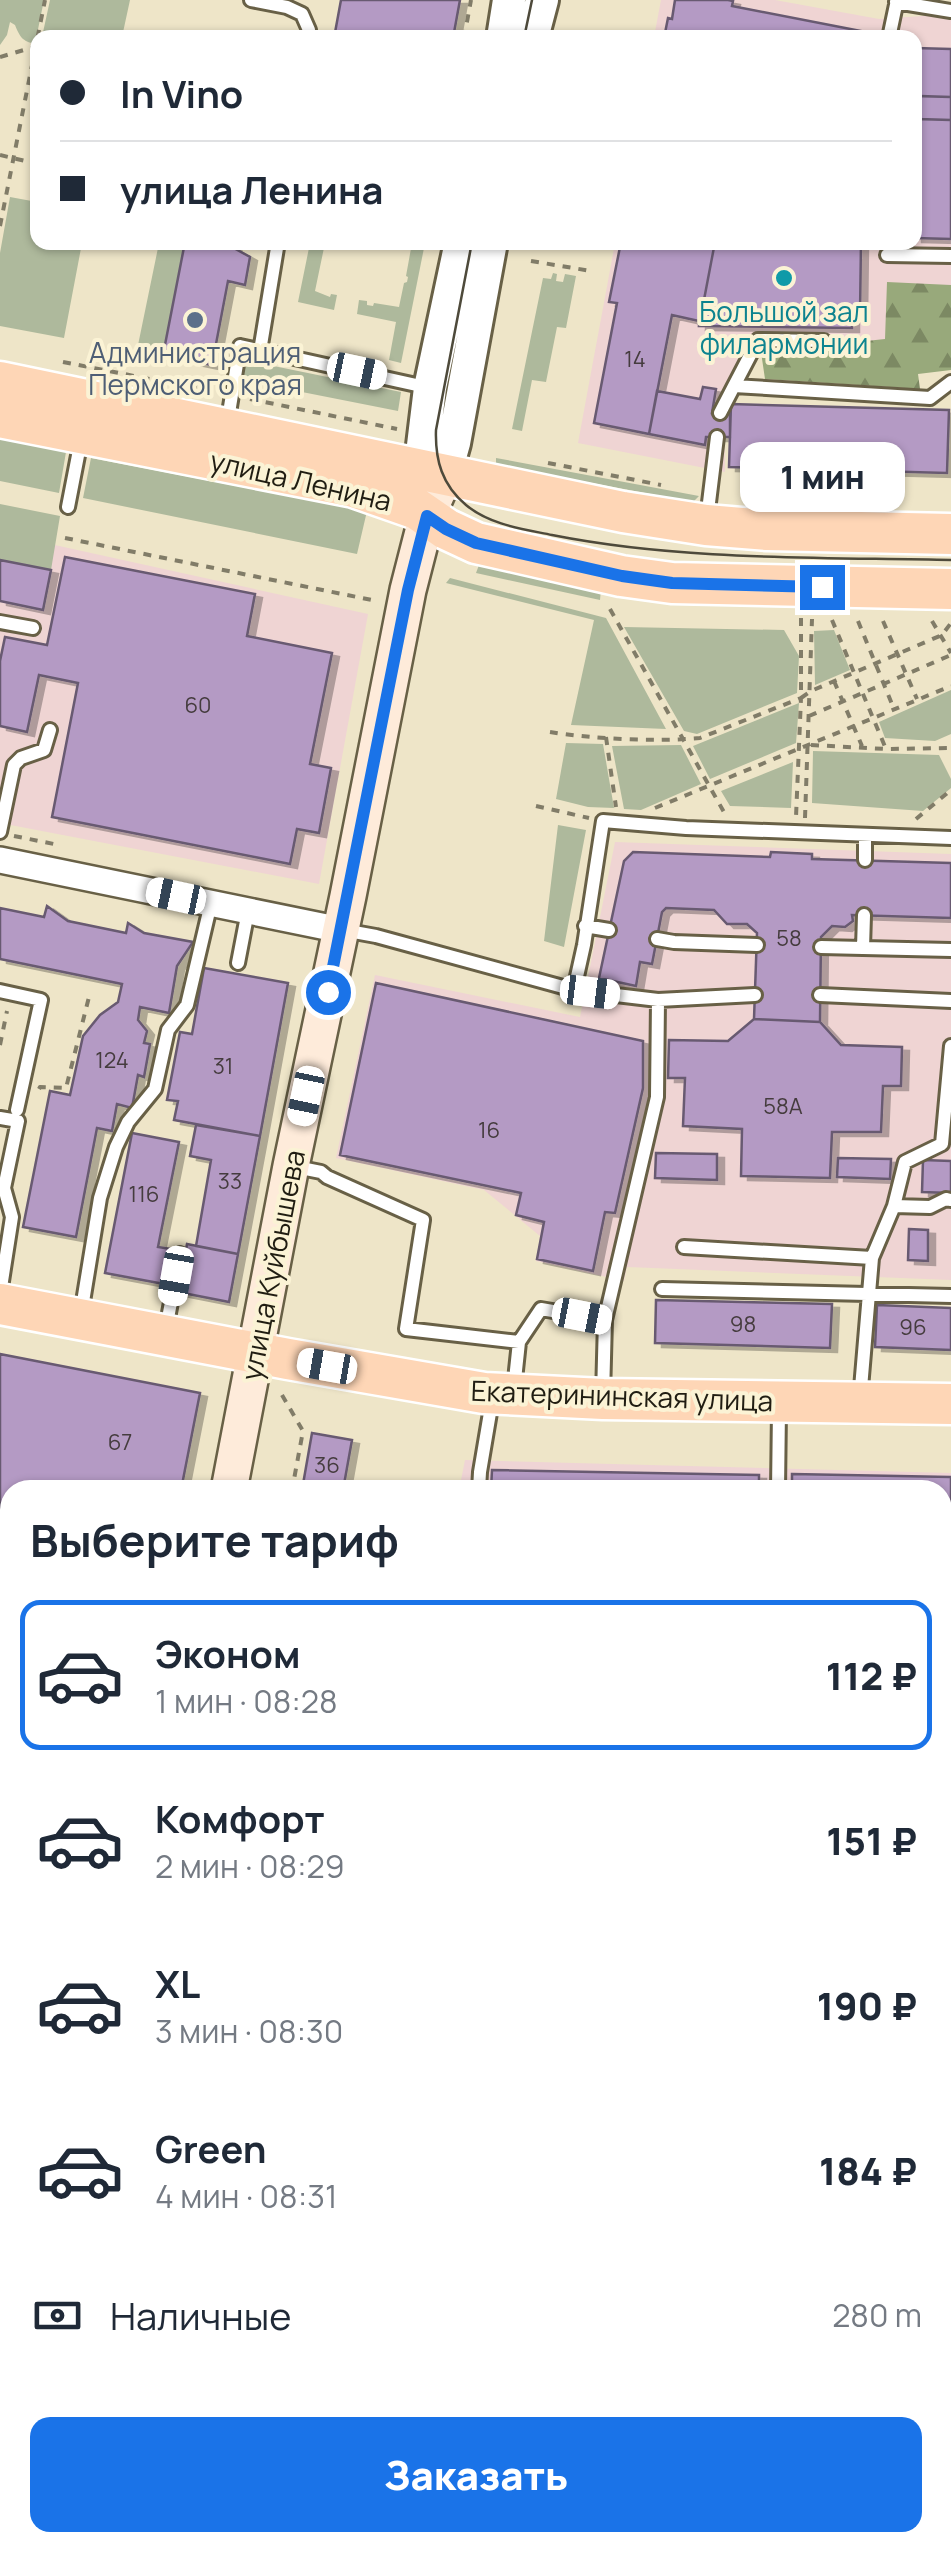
<!DOCTYPE html>
<html lang="ru">
<meta charset="utf-8">
<style>
:root{--surface:#fff;--page:#f6f6f7;--text:#1f2937;--muted:#747a83;--line:#e0e1e3;--accent:#1a73e8}
body{margin:0;font-family:Manrope,sans-serif;background:var(--page);color:var(--text);height:100vh;display:flex;flex-direction:column;font-size:38px;white-space:nowrap}
*{box-sizing:border-box;margin:0}
p{font-size:32px;color:var(--muted)}
.icon{flex:none;width:55px;height:55px;fill:none;stroke:currentColor;stroke-width:2;stroke-linecap:round;stroke-linejoin:round}
.map{position:relative;flex:1;overflow:hidden}
.drawer{position:absolute;left:0px;top:1480px;width:952px;height:1072px;display:flex;flex-direction:column;background:var(--surface);border-radius:30px 30px 0 0;box-shadow:0 2px 8px #0004}
.drawer>*{flex:none}
.guide{position:absolute;left:30px;top:30px;width:892px;height:220px;border-radius:20px;box-shadow:0 2px 8px #0004;display:grid;align-content:center;height:220px;padding:0 30px;background:var(--surface)}
.end{position:absolute;width:45px;height:45px;margin:-22px;border:12px solid #1a73e8;background:#fff;box-shadow:0 0 0 5px #fff}
.from{border-radius:50%}
.bubble{position:absolute;height:70px;border-radius:20px;background:var(--surface);box-shadow:0 2px 8px #0004;font-size:32px;font-weight:800;line-height:70px;text-align:center}
.car{position:absolute;width:30px;height:60px;margin:-30px -15px;border-radius:12px;box-shadow:0 0 8px 2px #0007;background:linear-gradient(#fff 24%,#345 0 40%,#fff 0 76%,#345 0 86%,#fff 0)}
.guide b{display:flex;align-items:center;gap:35px;height:95px;font-size:38px}
.guide b+b{border-top:2px solid var(--line)}
.guide i{width:25px;height:25px;background:var(--text)}
ul{padding:0;list-style:none}
li{display:flex;align-items:center;gap:30px;height:150px;margin:0 20px 15px;padding:0 10px;border:5px solid transparent;border-radius:20px}
li div{flex:1}
li b{display:block;font-size:38px}
li em{font-style:normal;font-weight:800}
li.current{border-color:var(--accent)}
li>.icon{width:90px;height:90px;stroke-width:1.5}
h2{padding:0 30px;font-size:45px;line-height:120px}
.pay{display:flex;align-items:center;gap:25px;height:110px;padding:0 30px;font-size:38px}
.pay p{margin-inline-start:auto}
.action{display:flex;gap:20px;margin-top:auto;padding:20px 30px}
.action a{flex:1;height:115px;border-radius:20px;background:var(--accent);color:#fff;font-size:40px;font-weight:800;line-height:115px;text-align:center}
.map>svg:first-child{display:block}
.commercial{fill:#efd4d3}
.education{fill:#efd4d5}
.built{fill:#e8dcb8}
.green{fill:#aeb99c}
.forest{fill:url(#forest-firs)}
.building{fill:#b49ac4;stroke:#685a71;stroke-width:2.5;filter:url(#shadow)}
.lines{fill:none;stroke-linecap:round;stroke-linejoin:round}
.service-casing{stroke:#686046;stroke-width:18}
.minor-casing{stroke:#686046;stroke-width:30}
.tertiary-casing{stroke:#686046;stroke-width:38}
.secondary-casing{stroke:#686046;stroke-width:40}
.primary-casing{stroke:#fff;stroke-width:45}
.path{stroke:#817c68;stroke-width:4;stroke-dasharray:8 8;stroke-linecap:butt}
.service{stroke:#fff;stroke-width:12}
.minor{stroke:#fff;stroke-width:25}
.tertiary{stroke:#fff;stroke-width:32}
.secondary{stroke:#feebda;stroke-width:35}
.primary{stroke:#fed6b6;stroke-width:40}
.tram{stroke:#4e4a3b;stroke-width:2.5}
.route{stroke:#1a73e8;stroke-width:12}
.culture-dot{fill:#0f9aa8;stroke:#fbf3d5;stroke-width:4}
.service-dot{fill:#5c6f8a;stroke:#fbf3d5;stroke-width:4}
.labels{text-anchor:middle;dominant-baseline:central;stroke-width:8;stroke-linejoin:round;paint-order:stroke}
.number-label{font-size:22px;fill:#453c3e}
.culture-label{font-size:28px;fill:#0d838f;stroke:#fbf3d5}
.service-label{font-size:28px;fill:#4e5e75;stroke:#fbf3d5}
.street-label{font-size:28px;fill:#201d12;stroke:#fbf3d5}
</style>
<div class="map">
<svg width="951" height="2552" viewBox="0 0 951 2552">
<defs>
<pattern id="forest-firs" width="22" height="20" patternUnits="userSpaceOnUse" patternTransform="scale(2.5)"><rect width="22" height="20" fill="#98a97b"/><path d="M5 1l3.5 6h-7zM16 11l3.5 6h-7z" fill="#7c8963"/></pattern>
<filter id="shadow"><feDropShadow dx="7" dy="4" stdDeviation="0" flood-color="#0004"/></filter>
</defs>
<rect width="100%" height="100%" fill="#eee5c8"/>
<path class="commercial" d="M661 0H775L879 19 951 14V366L742 356 724 396 725 472 578 443 615 243 915 242V38L654 37Z
M0 533 368 614 319 884 0 823Z
M615 842 951 854V1280L627 1267 624 1281 536 1261 540 1236 484 1190 336 1158 375 975 580 1017Z"/>
<path class="education" d="M465 1460 951 1473V1907H942V1490H459Z"/>
<path class="built" d="M0 1917 10 1919V2398L7 2415 0 2414Z"/>
<path class="green" d="M0 0H44L35 44C22 41 20 37 15 25L10 22 7 35 0 45Z
M50 0H130L122 37H42Z
M10 197 37 202 38 242 82 243 64 338 0 326V253Z
M159 243H185L163 355 137 350Z
M310 243H325L315 291 330 297 331 294 337 295 334 310 298 302Z
M412 243H425L401 363 389 360 396 322 357 314 359 300 367 301V305L373 306 374 303 399 307 404 283 407 282 408 277 406 276Z
M553 273 557 274 556 281 563 282 565 274 576 276 566 328 557 327 546 382 532 380 522 431 512 429 543 278 551 279Z
M244 360 401 392 398 411 241 380Z
M0 438 66 452 59 493 0 481Z
M91 458 367 511 357 554 83 498Z
M496 458 699 496 693 502 496 465Z
M0 504 60 516 51 570 0 560Z
M479 565 601 589 600 600 476 573Z
M450 578 606 618 666 729 571 725 594 620 446 583Z
M624 627 784 630 799 656 797 693 697 734 684 731Z
M834 630 850 670 815 685 814 631Z
M951 690V734L935 741 885 738 879 722Z
M799 703 796 743 710 779 693 746Z
M566 743 603 744 614 808 588 807 556 799Z
M681 745 701 784 641 810 624 809 612 746Z
M813 751 939 755 951 779V788L923 811 812 803Z
M793 762 791 808 730 806 721 791Z
M558 825 586 830 564 947 544 941Z"/>
<path class="forest" d="M887 282 951 285V370L918 374 920 389 765 379 761 352 885 339Z"/>
<path class="building" d="M341 0H460L453 38H334Z
M675 0H728L733 1 732 6 871 33 870 38H664L668 18 672 19Z
M915 48 951 49V97L915 96Z
M920 96 951 97V120L919 119Z
M915 119 951 120V239L915 238Z
M185 242H235L234 248 250 257 245 285 228 281 212 365 163 355Z
M621 242H861L860 314H852V328L699 326V321L672 315 649 434 594 423 617 303 609 302Z
M861 242 860 314H852V328L699 326 715 242Z
M703 387 716 389 712 413H730V437H706L705 445 649 434 657 391 700 399Z
M731 404 949 410 947 473 729 467Z
M65 557 255 594 247 636 332 653 310 764 331 768 319 833 297 829 290 864 52 817 78 683 39 675 27 732 0 726V661L5 637 47 645Z
M0 560 51 570 43 610 0 601Z
M633 852 770 857 771 852 812 854V859L951 863V918L852 915 853 921 845 927 832 926 821 937 820 1022 754 1019 757 933 747 924H727L714 910 666 908 662 912 652 964 640 962 636 986 599 978 624 861Z
M47 906 68 921 126 933 128 923 144 933 193 942 177 966 169 1013 140 1007 138 1020 147 1031 144 1043 150 1044 144 1077 138 1075 132 1108 117 1104 112 1131 97 1128 76 1237 23 1227 50 1091 70 1095 83 1036 100 1015 118 1002 122 984 0 959V908L44 917Z
M204 968 288 983 260 1136 174 1120 178 1101 167 1100 180 1032 192 1034Z
M376 983 643 1041V1088L615 1213 605 1212 593 1271 537 1259 544 1222 516 1215 521 1193 340 1155Z
M754 1019 820 1022 841 1045 902 1047 901 1086H883L881 1132H832L830 1178 741 1176 742 1129 683 1126 685 1078H668L669 1040 728 1041Z
M196 1125 260 1136 238 1254 196 1246 211 1160 190 1156Z
M132 1133 179 1142 158 1247 171 1249 164 1284 105 1273Z
M656 1153 717 1154V1180L655 1178Z
M838 1158 891 1159 890 1179 837 1177Z
M923 1160 951 1161V1193L922 1192Z
M909 1229 928 1230V1261L908 1260Z
M187 1244 238 1254 229 1302 178 1292Z
M656 1300 832 1304 830 1348 655 1343Z
M877 1305 951 1308V1350L875 1347Z
M0 1354 200 1393 181 1490H10V1557L0 1555Z
M312 1433 352 1440 343 1490H302Z
M492 1470 759 1475V1490H491Z
M792 1474 951 1477V1538H942V1490H792Z
M942 1588H951V1621H942Z
M0 1600 10 1602V1638L0 1636Z
M942 1629 951 1630V1735H942Z
M942 1759H951V1793H942Z
M0 1800 10 1801V1837L0 1835Z
M942 1824 951 1825V1884H942Z
M0 1952 10 1954V2180L0 2229Z
M942 2260 951 2261 950 2321H942Z
M942 2450H951V2494H942Z"/>
<g class="lines">
<g class="service-casing">
<path id="service" d="M251 0 287 7 302 14 309 30 307 38
M896 2 951 11
M889 38 897 0
M887 255 951 256
M260 351 278 242
M734 386 758 340 824 341
M720 413 734 386 930 398 951 382
M227 425 240 346 430 388
M68 507 81 440
M707 519 717 437
M0 622 33 628
M0 832 14 765 21 758 44 750 50 730
M865 860V836
M864 915 863 948 951 950
M585 926 609 930
M343 930 376 936 574 990 658 1000 755 995
M657 939 674 942 757 945
M821 947 863 948
M238 963 248 911
M574 990 584 945 603 821 686 828 951 838
M0 991 41 1000 17 1110
M820 995 951 1001
M0 1118 18 1121 4 1188 12 1217 0 1294
M296 1167 321 1172 327 1177 423 1220 406 1329 519 1342 541 1309 605 1320
M894 1206 930 1207 946 1199 951 1200
M684 1247 872 1258 860 1400
M872 1258 894 1206 905 1162 942 1144 951 1046
M662 1289 951 1296
M81 1314 100 1198 116 1147 128 1122 155 1089 168 1030 187 1005 211 903
M166 1329 180 1254
M514 1389 519 1342
M603 1396 605 1320 657 1097 658 1000
M479 1490 480 1472 492 1401
M778 1490 779 1409
M0 1575 10 1577
M0 1650 10 1652
M942 1752H951
M0 1786 10 1788
M942 1805H951
M950 2083 951 2047
M942 2250 951 2251
M942 2440H951
M870 2552V2542"/>
</g>
<g class="minor-casing">
<path id="minor" d="M0 860 341 930
M97 2552C132 2538 176 2542 212 2552
M297 2552 298 2542"/>
</g>
<g class="tertiary-casing">
<path id="tertiary" d="M503 38 509 0
M532 38 542 0
M420 470 430 388 461 242
M445 475 454 443 491 242"/>
</g>
<g class="secondary-casing">
<path id="secondary" d="M229 1490 291 1166 348 896 408 590 427 516 445 475
M942 2538H951"/>
</g>
<g class="primary-casing">
<path id="primary" d="M0 382 623 512 706 525 767 530 951 534
M0 417 354 487 417 509 446 529 476 543 621 576 672 583 951 589
M0 1304 288 1359 484 1393 603 1399 951 1404
M0 1875 10 1877
M942 1960H951
M0 2461 10 2463
M19 2552 21 2542"/>
</g>
<path class="path" d="M464 38 471 0
M0 57 34 47
M0 155 38 164
M0 226 45 0
M531 261 591 271
M63 362 216 392
M250 399 397 429
M548 463 661 485
M65 538 377 601
M610 609 725 814
M801 618V698L811 691 942 635 951 623
M832 620 886 749
M858 621 894 709
M883 621 917 699
M932 621 951 653
M834 681 862 746
M809 716 951 655
M550 732C593 739 658 742 700 738L801 698 796 817
M606 737 616 807
M811 745 886 749 951 748
M536 806 589 818
M655 808 951 686
M805 818 812 619
M916 819 951 790
M14 836 59 845
M0 1045 7 1011
M39 1089 40 1087 66 1088 89 997
M282 1395 303 1431 292 1490
M0 2399 2 2400 10 2358
M0 2422 10 2424"/>
<use href="#service" class="service"/>
<use href="#minor" class="minor"/>
<use href="#tertiary" class="tertiary"/>
<use href="#secondary" class="secondary"/>
<use href="#primary" class="primary"/>
<path class="tram" d="M524 38 532 0
M472 242 436 430C435 460 442 485 466 505 490 525 523 529 552 535 683 561 818 557 951 560"/>
</g>
<g class="lines">
<path class="route" d="M328 992 408 590 427 516 446 529 476 543 622 576 672 583 822 587"/>
</g>
<circle class="culture-dot" cx="784" cy="278" r="10"/>
<circle class="service-dot" cx="195" cy="320" r="10"/>
<g class="labels">
<g class="number-label">
<text x="635" y="359">14</text>
<text x="198" y="705">60</text>
<text x="789" y="938">58</text>
<text x="112" y="1060">124</text>
<text x="223" y="1066">31</text>
<text x="783" y="1106">58А</text>
<text x="489" y="1130">16</text>
<text x="230" y="1181">33</text>
<text x="144" y="1194">116</text>
<text x="743" y="1324">98</text>
<text x="913" y="1327">96</text>
<text x="120" y="1442">67</text>
<text x="327" y="1465">36</text>
</g>
<g class="culture-label">
<text x="784" y="311">Большой зал<tspan x="784" dy="32">филармонии</tspan></text>
</g>
<g class="service-label">
<text x="195" y="352">Администрация<tspan x="195" dy="32">Пермского края</tspan></text>
</g>
<g class="street-label">
<text transform="translate(301 480) rotate(13)">улица Ленина</text>
<text transform="translate(272 1265) rotate(-79)">улица Куйбышева</text>
<text transform="translate(622 1395) rotate(2)">Екатерининская улица</text>
</g>
</g>
</svg>
<i class="end from" style="left:328px;top:992px"></i>
<i class="end" style="left:822px;top:587px"></i>
<div class="bubble" style="left:740px;top:442px;width:165px">1 мин</div>
<i class="car" style="left:357px;top:371px;rotate:102deg"></i>
<i class="car" style="left:176px;top:896px;rotate:282deg"></i>
<i class="car" style="left:590px;top:992px;rotate:97deg"></i>
<i class="car" style="left:306px;top:1096px;rotate:192deg"></i>
<i class="car" style="left:176px;top:1276px;rotate:190deg"></i>
<i class="car" style="left:582px;top:1316px;rotate:101deg"></i>
<i class="car" style="left:327px;top:1366px;rotate:280deg"></i>
<div class="guide">
<b><i class="from"></i>In Vino</b>
<b><i></i>улица Ленина</b>
</div>
<section class="drawer">
<h2>Выберите тариф</h2>
<ul>
<li class="current"><svg class="icon" aria-label="car" viewBox="0 0 24 24"><path d="M5 17H2v-5l4-1 3-4h7l3 4 3 1v5h-3M9 17h6M6 11h13"/><circle cx="7" cy="17" r="2"/><circle cx="17" cy="17" r="2"/></svg><div><b>Эконом</b><p>1 мин · 08:28</p></div><em>112 ₽</em></li>
<li><svg class="icon" aria-label="car" viewBox="0 0 24 24"><path d="M5 17H2v-5l4-1 3-4h7l3 4 3 1v5h-3M9 17h6M6 11h13"/><circle cx="7" cy="17" r="2"/><circle cx="17" cy="17" r="2"/></svg><div><b>Комфорт</b><p>2 мин · 08:29</p></div><em>151 ₽</em></li>
<li><svg class="icon" aria-label="car" viewBox="0 0 24 24"><path d="M5 17H2v-5l4-1 3-4h7l3 4 3 1v5h-3M9 17h6M6 11h13"/><circle cx="7" cy="17" r="2"/><circle cx="17" cy="17" r="2"/></svg><div><b>XL</b><p>3 мин · 08:30</p></div><em>190 ₽</em></li>
<li><svg class="icon" aria-label="car" viewBox="0 0 24 24"><path d="M5 17H2v-5l4-1 3-4h7l3 4 3 1v5h-3M9 17h6M6 11h13"/><circle cx="7" cy="17" r="2"/><circle cx="17" cy="17" r="2"/></svg><div><b>Green</b><p>4 мин · 08:31</p></div><em>184 ₽</em></li>
</ul>
<div class="pay"><svg class="icon" aria-label="cash" viewBox="0 0 24 24"><path d="M3 7h18v10H3z"/><circle cx="12" cy="12" r="2"/></svg>Наличные<p>280 m</p></div>
<div class="action"><a>Заказать</a></div>
</section>
</div>
